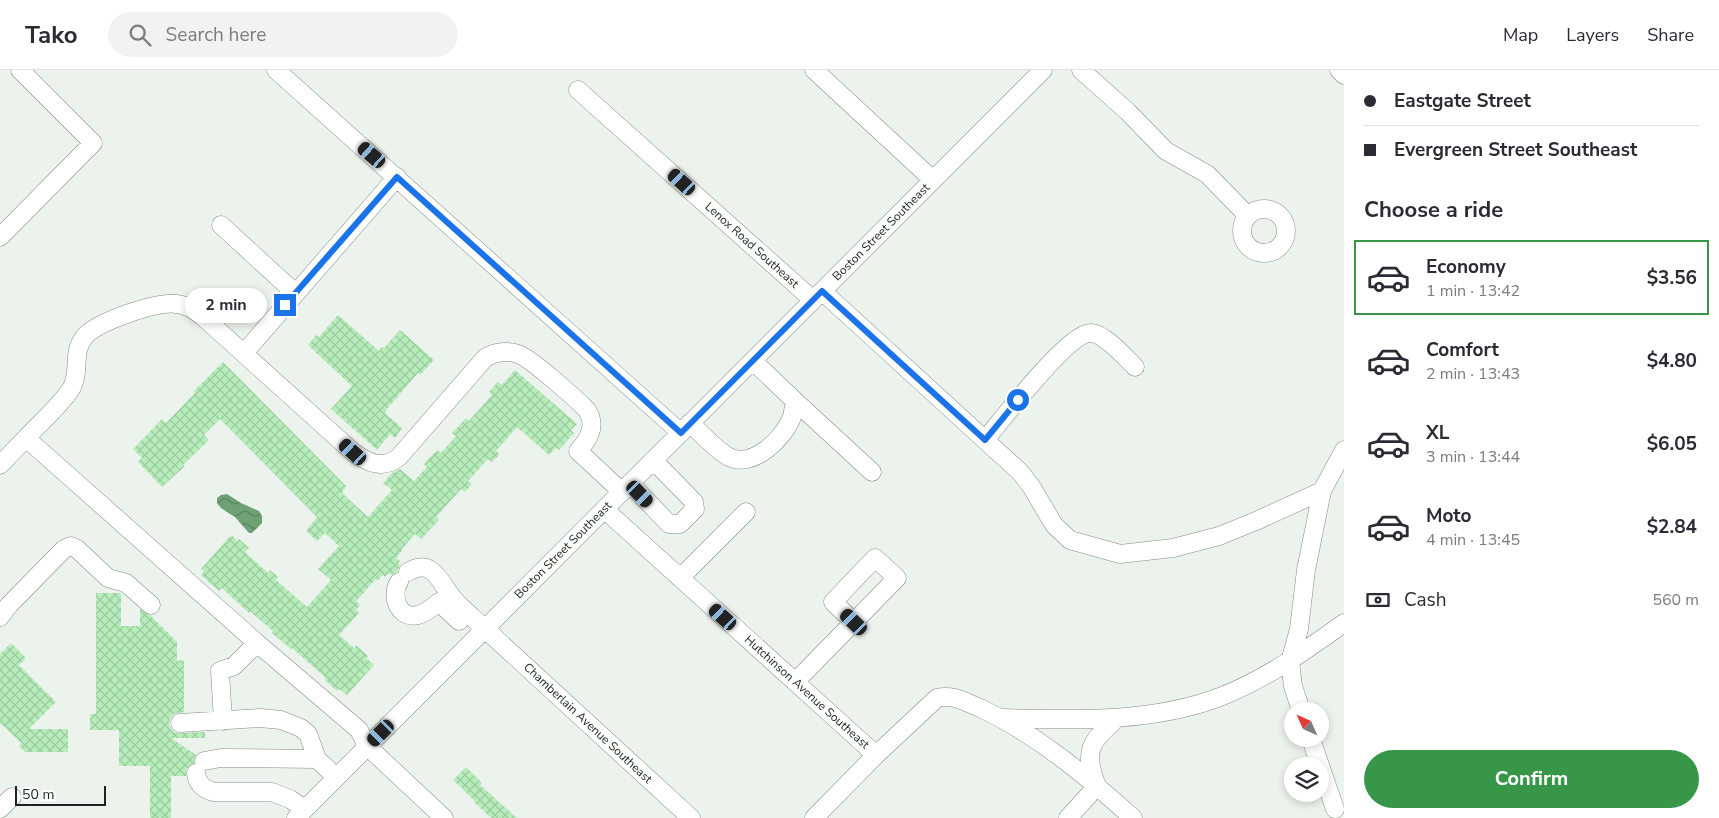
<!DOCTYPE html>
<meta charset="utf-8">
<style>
:root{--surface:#fff;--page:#f2f2f3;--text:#2b2b33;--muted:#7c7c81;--line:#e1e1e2;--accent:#379648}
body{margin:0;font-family:"Nunito Sans",sans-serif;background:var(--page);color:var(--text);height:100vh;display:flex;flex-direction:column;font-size:19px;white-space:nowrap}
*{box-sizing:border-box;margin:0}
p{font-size:16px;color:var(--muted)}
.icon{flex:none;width:28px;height:28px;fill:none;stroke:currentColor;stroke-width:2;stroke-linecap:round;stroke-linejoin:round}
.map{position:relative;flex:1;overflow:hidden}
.panel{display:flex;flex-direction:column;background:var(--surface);width:375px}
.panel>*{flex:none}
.top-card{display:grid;align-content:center;height:110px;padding:0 20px;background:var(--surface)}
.needle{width:32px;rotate:315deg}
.fabs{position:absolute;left:1284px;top:632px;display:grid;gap:10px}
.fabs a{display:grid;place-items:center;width:45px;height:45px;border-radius:50%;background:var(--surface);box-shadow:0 2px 8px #0003;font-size:25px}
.scale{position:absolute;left:15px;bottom:12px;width:91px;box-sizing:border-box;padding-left:5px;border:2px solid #1e211f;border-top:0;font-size:14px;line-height:18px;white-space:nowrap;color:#1e211f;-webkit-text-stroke:4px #fafffa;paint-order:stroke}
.end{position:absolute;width:22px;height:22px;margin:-11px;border:6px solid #1a73e8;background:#fff;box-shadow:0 0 0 2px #fff}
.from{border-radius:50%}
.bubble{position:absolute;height:35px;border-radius:18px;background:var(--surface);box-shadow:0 2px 8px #0003;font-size:16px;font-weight:700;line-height:35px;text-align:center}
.car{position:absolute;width:15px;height:30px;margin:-15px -8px;border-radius:6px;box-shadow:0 0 4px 1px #0007;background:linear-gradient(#222 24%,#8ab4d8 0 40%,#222 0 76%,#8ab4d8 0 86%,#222 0)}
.top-card b{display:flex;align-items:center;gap:18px;height:48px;font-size:19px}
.top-card b+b{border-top:1px solid var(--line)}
.top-card i{width:12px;height:12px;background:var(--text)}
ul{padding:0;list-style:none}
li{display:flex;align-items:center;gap:15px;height:75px;margin:0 10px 8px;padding:0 10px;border:2px solid transparent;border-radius:0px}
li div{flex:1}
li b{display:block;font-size:19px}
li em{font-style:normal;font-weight:700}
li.on{border-color:var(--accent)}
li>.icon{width:45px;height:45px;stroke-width:1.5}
h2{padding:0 20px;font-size:22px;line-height:60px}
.pay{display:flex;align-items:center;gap:12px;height:55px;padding:0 20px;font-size:19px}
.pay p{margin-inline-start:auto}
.action{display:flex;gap:10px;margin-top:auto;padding:10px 20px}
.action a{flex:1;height:58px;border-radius:30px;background:var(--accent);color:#fff;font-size:20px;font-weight:700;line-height:58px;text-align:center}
header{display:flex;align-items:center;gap:30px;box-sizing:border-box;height:70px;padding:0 25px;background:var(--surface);border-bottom:1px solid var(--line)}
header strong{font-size:24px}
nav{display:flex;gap:28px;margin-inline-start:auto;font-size:18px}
.search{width:350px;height:45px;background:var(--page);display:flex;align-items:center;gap:12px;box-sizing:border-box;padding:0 18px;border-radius:28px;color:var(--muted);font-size:19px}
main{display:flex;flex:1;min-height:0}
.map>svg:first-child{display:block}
.water{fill:url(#water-waves)}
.building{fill:url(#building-cross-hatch)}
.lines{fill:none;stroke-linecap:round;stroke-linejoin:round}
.minor-casing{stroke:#868b86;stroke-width:19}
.minor{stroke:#fff;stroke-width:18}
.route{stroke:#1a73e8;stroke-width:6}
.labels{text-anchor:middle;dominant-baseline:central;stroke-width:4.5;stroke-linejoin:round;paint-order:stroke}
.street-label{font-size:12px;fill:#1e211f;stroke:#fafffa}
</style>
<header>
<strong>Tako</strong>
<div class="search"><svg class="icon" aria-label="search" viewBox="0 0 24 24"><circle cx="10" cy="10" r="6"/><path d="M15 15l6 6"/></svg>Search here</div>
<nav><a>Map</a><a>Layers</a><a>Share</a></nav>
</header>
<main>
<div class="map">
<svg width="1344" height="748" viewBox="0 0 1344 748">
<defs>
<pattern id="water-waves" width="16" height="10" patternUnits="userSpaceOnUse" patternTransform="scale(1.25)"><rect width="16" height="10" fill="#6ea173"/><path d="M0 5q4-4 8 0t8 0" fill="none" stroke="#5a835e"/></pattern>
<pattern id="building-cross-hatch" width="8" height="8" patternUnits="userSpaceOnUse" patternTransform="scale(1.25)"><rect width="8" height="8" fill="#b6edbb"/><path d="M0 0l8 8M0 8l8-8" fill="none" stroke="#9ccba0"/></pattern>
</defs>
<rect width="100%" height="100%" fill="#ecf2ec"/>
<path class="water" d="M227 424 241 433 259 441 262 446V453L252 463H249L235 447 221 438 217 433V428L221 425Z"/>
<path class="building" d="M338 245 379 281 382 277 384 278 400 260 434 290 420 305 418 303 387 339 385 343 402 358 395 368 390 364 377 380 331 339 352 316 308 275 316 265 319 267Z
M223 292 346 416 342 423 368 447 392 420 383 413 392 403 400 399 414 411 427 397 424 394 437 380 441 383 456 366 452 363 466 348 469 351 492 325 489 322 498 312 502 315 515 300 577 354 571 360 574 363 559 380 556 378 549 385 517 357 496 381 500 384 492 392 488 389 468 411 472 414 465 422 461 419 436 447 439 450 421 469 415 464 401 480 402 481 396 488 400 491 398 494 400 495 397 502 391 505 389 503 385 507 383 505 377 511 376 509 356 531 360 535 356 540 359 543 339 565 354 578 356 575 368 586 366 588 374 595 347 625 339 619 337 621 325 610 326 608 292 578 291 579 272 563 273 561 250 541 249 543 222 518 219 521 201 505 204 502 201 499 231 465 238 471 239 469 249 478 245 482 268 503 270 500 278 507 276 510 307 537 331 510 318 499 339 476 325 463 317 471 306 461 317 447 220 349 204 365 209 370 183 395 185 396 162 417 138 392 142 388 133 379 162 349 166 353 195 323 193 322Z
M96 523H121V556H140V539L150 545 177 572V591L184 590V642L174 644 170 649 169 654 171 659 176 663 205 662V668H171L196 685 194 693 186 699V706H171V748H150V696H119V660H90V644H96Z
M11 573 26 588 19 595 56 632 29 659H68V682H25L19 676 21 673 0 653V584Z
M466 697 482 713 480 715 517 748H491L474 732 475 731 453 710Z"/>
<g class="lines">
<g class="minor-casing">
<path id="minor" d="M276 0 681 363
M814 0 933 110
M1081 0 1128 42 1166 81 1207 104 1248 146
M1339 0 1344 5
M578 20 813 230
M1242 161a22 22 0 1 1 44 0a22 22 0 1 1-44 0Z
M221 155 295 223
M0 167 93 73 20 0
M822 221 1020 402 1031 416 1054 455 1070 470 1120 484 1173 478 1219 466 1256 451 1322 421
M244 283 397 107
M795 331 872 402
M690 353C701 363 716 380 729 387 753 399 784 368 792 347 793 342 794 336 795 331L753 291
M985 370C1001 351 1069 262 1091 263 1105 264 1125 287 1135 297
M0 395 26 368
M630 413 669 454H680L695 439 694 432 653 390
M604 439 876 685
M408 502C432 487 440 512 452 527 457 534 465 540 471 546L691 748
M680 508 746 442
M399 512C390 526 399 550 418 545 426 543 433 537 439 532L459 551
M0 547 9 535 64 479 71 476 76 478 108 508 126 513 151 535
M795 612 897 508 875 488 833 532 854 552
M1301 641 1293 616 1290 592 1299 559 1306 500 1322 421 1344 380
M1002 648C1075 650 1151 653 1220 627 1266 609 1305 581 1344 553
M223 651 220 601 234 596 257 573
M180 653 260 648 281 650 301 658 308 664 317 689
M1311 669 1335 739
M204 691 221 688 317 689 336 707
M196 703C197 713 203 719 213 722H272L290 729 304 739
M0 739 12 727
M296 748 1043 0
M444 748 367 676 359 660 257 573 26 368C38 355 65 331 72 317 81 300 71 283 85 266 99 251 157 231 177 234 187 235 194 240 201 245L353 382C368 393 383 400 399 387L485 288C494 282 508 280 518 284 532 289 575 328 587 340 597 356 589 369 578 381L622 422
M814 748 876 685 937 628C953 624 965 632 980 638 1038 665 1086 706 1133 748
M1068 748 1097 716C1083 681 1090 671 1118 648"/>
</g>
<use href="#minor" class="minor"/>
</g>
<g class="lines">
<path class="route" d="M285 235 397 107 681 363 822 221 985 370 1018 330"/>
</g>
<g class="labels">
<g class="street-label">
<text transform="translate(881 162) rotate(-45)">Boston Street Southeast</text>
<text transform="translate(752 175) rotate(42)">Lenox Road Southeast</text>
<text transform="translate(563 480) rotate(-45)">Boston Street Southeast</text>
<text transform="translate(807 622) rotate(42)">Hutchinson Avenue Southeast</text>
<text transform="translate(588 653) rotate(43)">Chamberlain Avenue Southeast</text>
</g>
</g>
</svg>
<div class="fabs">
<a><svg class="needle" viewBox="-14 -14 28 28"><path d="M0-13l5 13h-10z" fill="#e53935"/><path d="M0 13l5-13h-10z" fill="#7c7c81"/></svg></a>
<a><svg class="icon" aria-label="layers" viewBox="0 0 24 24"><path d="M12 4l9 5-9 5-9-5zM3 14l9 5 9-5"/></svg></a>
</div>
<div class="scale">50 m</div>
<i class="end from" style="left:1018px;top:330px"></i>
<i class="end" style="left:285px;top:235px"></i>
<div class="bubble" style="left:185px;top:218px;width:82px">2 min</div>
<i class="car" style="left:372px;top:85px;rotate:311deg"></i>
<i class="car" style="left:682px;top:112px;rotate:312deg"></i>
<i class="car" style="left:353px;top:382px;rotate:312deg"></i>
<i class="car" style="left:640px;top:424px;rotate:136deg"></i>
<i class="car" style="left:723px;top:547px;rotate:312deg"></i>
<i class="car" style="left:854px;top:552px;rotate:314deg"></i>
<i class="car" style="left:381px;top:663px;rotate:225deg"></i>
</div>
<section class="panel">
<div class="top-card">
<b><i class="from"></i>Eastgate Street</b>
<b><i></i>Evergreen Street Southeast</b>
</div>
<h2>Choose a ride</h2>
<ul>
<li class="on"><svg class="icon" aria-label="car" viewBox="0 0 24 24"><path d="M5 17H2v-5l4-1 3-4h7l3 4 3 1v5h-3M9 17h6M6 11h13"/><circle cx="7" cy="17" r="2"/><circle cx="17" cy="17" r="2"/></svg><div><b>Economy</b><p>1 min · 13:42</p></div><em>$3.56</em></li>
<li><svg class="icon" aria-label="car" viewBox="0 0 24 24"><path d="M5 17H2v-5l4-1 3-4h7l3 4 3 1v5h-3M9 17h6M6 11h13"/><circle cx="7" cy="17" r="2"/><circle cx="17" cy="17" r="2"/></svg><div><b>Comfort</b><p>2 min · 13:43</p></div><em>$4.80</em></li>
<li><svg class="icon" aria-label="car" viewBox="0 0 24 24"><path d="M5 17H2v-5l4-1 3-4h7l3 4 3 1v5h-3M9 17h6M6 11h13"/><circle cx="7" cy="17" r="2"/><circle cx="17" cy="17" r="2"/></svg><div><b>XL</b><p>3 min · 13:44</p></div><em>$6.05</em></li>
<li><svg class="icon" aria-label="car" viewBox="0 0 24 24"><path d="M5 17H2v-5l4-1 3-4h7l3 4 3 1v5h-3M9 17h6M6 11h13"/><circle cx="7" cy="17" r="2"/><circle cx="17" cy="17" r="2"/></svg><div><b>Moto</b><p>4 min · 13:45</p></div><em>$2.84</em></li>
</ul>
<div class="pay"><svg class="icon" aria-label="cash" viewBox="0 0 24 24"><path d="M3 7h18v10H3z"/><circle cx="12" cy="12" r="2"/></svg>Cash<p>560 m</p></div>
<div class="action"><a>Confirm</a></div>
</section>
</main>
